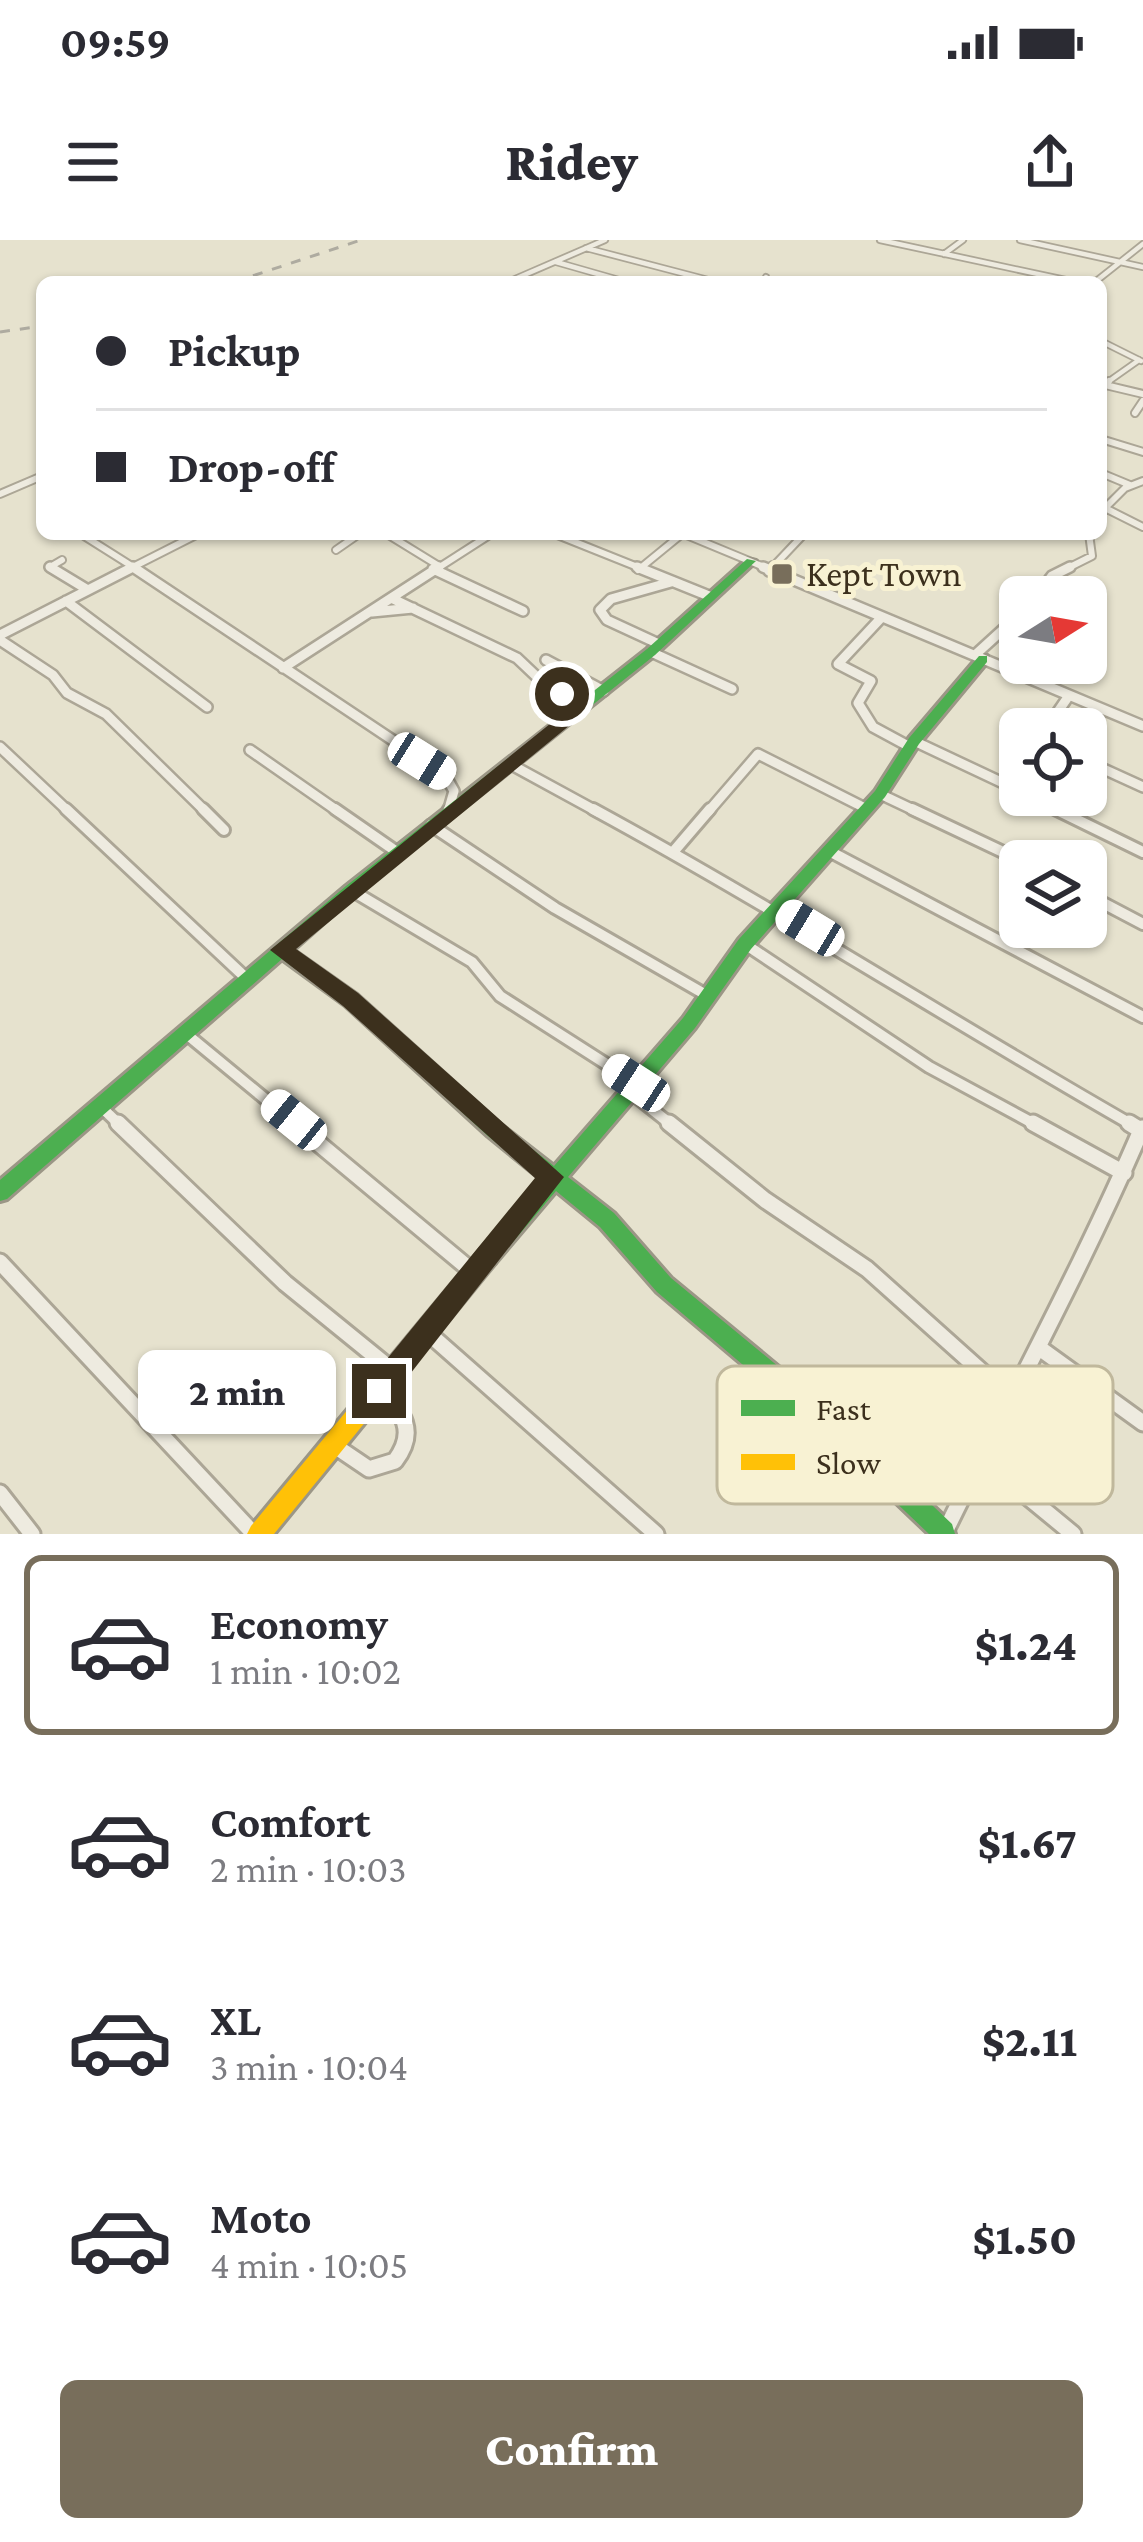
<!DOCTYPE html>
<meta charset="utf-8">
<style>
:root{--surface:#fff;--page:#f7f7f7;--text:#2b2b33;--muted:#7c7c81;--line:#e1e1e2;--accent:#786e5b}
body{margin:0;font-family:"Crimson Pro",serif;background:var(--page);color:var(--text);height:100vh;display:flex;flex-direction:column;font-size:45px;white-space:nowrap}
*{box-sizing:border-box;margin:0}
p{font-size:39px;color:var(--muted)}
.icon{flex:none;width:66px;height:66px;fill:none;stroke:currentColor;stroke-width:2;stroke-linecap:round;stroke-linejoin:round}
.map{position:relative;height:1294px;overflow:hidden}
.side{display:flex;flex-direction:column;background:var(--surface);flex:1}
.side>*{flex:none}
.banner{position:absolute;left:36px;top:36px;width:1071px;height:264px;border-radius:18px;box-shadow:0 3px 9px #0004;display:grid;align-content:center;height:264px;padding:0 60px;background:var(--surface)}
.needle{width:78px;rotate:79deg}
.buttons{position:absolute;left:999px;top:336px;display:grid;gap:24px}
.buttons a{display:grid;place-items:center;width:108px;height:108px;border-radius:18px;background:var(--surface);box-shadow:0 3px 9px #0004;font-size:60px}
.end{position:absolute;width:54px;height:54px;margin:-27px;border:15px solid #3c301d;background:#fff;box-shadow:0 0 0 6px #fff}
.from{border-radius:50%}
.bubble{position:absolute;height:84px;border-radius:18px;background:var(--surface);box-shadow:0 3px 9px #0004;font-size:39px;font-weight:800;line-height:84px;text-align:center}
.car{position:absolute;width:36px;height:72px;margin:-36px -18px;border-radius:15px;box-shadow:0 0 9px 3px #0007;background:linear-gradient(#fff 24%,#345 0 40%,#fff 0 76%,#345 0 86%,#fff 0)}
.banner b{display:flex;align-items:center;gap:42px;height:114px;font-size:45px}
.banner b+b{border-top:3px solid var(--line)}
.banner i{width:30px;height:30px;background:var(--text)}
ul{padding:21px 0 0;list-style:none}
li{display:flex;align-items:center;gap:36px;height:180px;margin:0 24px 18px;padding:0 36px;border:6px solid transparent;border-radius:18px}
li div{flex:1}
li b{display:block;font-size:45px}
li em{font-style:normal;font-weight:800}
li.active{border-color:var(--accent)}
li>.icon{width:108px;height:108px;stroke-width:1.5}
.button{display:flex;gap:24px;margin-top:auto;padding:24px 60px}
.button a{flex:1;height:138px;border-radius:18px;background:var(--accent);color:#fff;font-size:48px;font-weight:800;line-height:138px;text-align:center}
.status{display:flex;justify-content:space-between;align-items:center;height:84px;padding:0 60px;background:var(--surface);direction:ltr}
.status svg{height:33px;fill:currentColor}
header{display:flex;justify-content:space-between;align-items:center;height:156px;padding:0 60px;background:var(--surface);font-size:54px;font-weight:800}
.map>svg:first-child{display:block}
.lines{fill:none;stroke-linecap:round;stroke-linejoin:round}
.street-far4-casing{stroke:#aca696;stroke-width:8}
.street-far3-casing{stroke:#aca696;stroke-width:10}
.street-far2-casing{stroke:#aca696;stroke-width:14}
.street-far1-casing{stroke:#aca696;stroke-width:16}
.street-casing{stroke:#aca696;stroke-width:21}
.fast-casing{stroke:#9b9686;stroke-width:6}
.slow-casing{stroke:#9b9686;stroke-width:6}
.street-far4{stroke:#eeebe0;stroke-width:4.5}
.street-far3{stroke:#eeebe0;stroke-width:6}
.street-far2{stroke:#eeebe0;stroke-width:9}
.street-far1{stroke:#eeebe0;stroke-width:10}
.street{stroke:#eeebe0;stroke-width:15}
.fast{fill:#4caf50;fill-rule:evenodd}
.slow{fill:#ffc107;fill-rule:evenodd}
.rail{stroke:#aeaba0;stroke-width:3;stroke-dasharray:10 10;stroke-linecap:butt}
.route{fill:#3c301d}
.poi-dot{fill:#786e5b;stroke:#f8f2d3;stroke-width:4.5}
.labels{text-anchor:middle;dominant-baseline:central;stroke-width:10;stroke-linejoin:round;paint-order:stroke}
.far-poi-label{font-size:36px;fill:#3c301d;stroke:#f8f2d3;text-anchor:start}
.key{fill:#f8f2d3;stroke:#c0b89c;stroke-width:3}
.key-label{font-size:33px;fill:#3c301d}
</style>
<div class="status"><b>09:59</b><svg viewBox="0 0 49 12"><path d="M0 12V9h3v3zM5 12V6h3v6zM10 12V3h3v9zM15 12V0h3v12zM26 1h20v11H26zM47 4h2v5h-2z"/></svg></div>
<header><svg class="icon" aria-label="menu" viewBox="0 0 24 24"><path d="M4 6h16M4 12h16M4 18h16"/></svg>Ridey<svg class="icon" aria-label="share" viewBox="0 0 24 24"><path d="M12 15V3M7 8l5-5 5 5M5 13v7h14v-7"/></svg></header>
<div class="map">
<svg width="1143" height="1294" viewBox="0 0 1143 1294">
<rect width="100%" height="100%" fill="#e6e2ce"/>
<g class="lines">
<g class="street-far4-casing">
<path id="street-far4" d="M880 0 1075 42
M1020 0 1143 27
M586 8 716 42
M944 14 963 0
M556 22 626 42
M508 42 605 0
M764 42 766 37
M1095 42 1143 4
M1101 101 1141 121
M1105 144 1139 120"/>
</g>
<g class="street-far3-casing">
<path id="street-far3" d="M1101 144 1143 154
M1101 147 1109 141
M1135 173 1143 161
M1101 199 1143 212
M1101 233 1130 245
M0 254 42 236
M1105 268 1143 287
M1101 272 1125 248 1143 241
M81 294 138 330
M387 294 439 326
M555 294 645 330
M684 294 771 330
M336 310 359 294
M55 330 50 327 62 320
M127 330 198 294
M435 330 491 294
M638 330 682 294
M770 330 804 294
M1064 330 1092 316 1089 294"/>
</g>
<g class="street-far2-casing">
<path id="street-far2" d="M50 327 88 350
M133 327 445 535 454 551 448 572
M637 327 709 356
M763 327 1143 486
M433 329 523 371
M769 331 773 327
M1036 357 1052 336 1070 327
M391 358 517 418 575 473
M66 361 207 467
M372 372 413 368
M881 378 838 424 871 441 858 463 873 487 910 507
M0 395 133 327
M0 400 53 435 67 453 106 474 206 572
M659 404 607 380 600 370 611 359 671 342
M651 412 732 449
M975 415 1020 374
M546 420 604 451
M283 428 439 327
M1046 489 1068 457
M914 501 1020 551
M0 507 69 572
M250 510 339 572
M1086 521 1143 547
M510 524 598 572
M1002 542 1020 518
M880 554 918 572
M1027 555 1061 572
M708 572 758 514 867 569"/>
</g>
<g class="street-far1-casing">
<path id="street-far1" d="M66 569 247 739
M203 569 224 590
M335 569 397 612
M593 569C777 669 952 782 1134 886
M912 569 1022 621
M1055 569 1143 612
M447 574 449 569
M431 585 555 668 708 756
M674 611 710 569
M831 612 1143 777
M351 650 472 722 500 756 636 843
M1086 654 1143 684
M745 704 929 827 1038 886
M184 792 298 886
M630 852 673 886
M98 864 121 886"/>
</g>
<g class="street-casing">
<path id="street" d="M118 883 285 1043 392 1130
M294 883 473 1032
M669 883 765 960 867 1029 1010 1157
M1033 883 1124 933
M1129 883 1142 891
M0 1022 254 1294
M427 1092 656 1294
M1038 1107 1143 1183
M335 1206 369 1229 395 1221C417 1192 404 1171 379 1151
M982 1219 1073 1294
M0 1253 32 1294
M944 1294C1010 1158 1083 1026 1142 888"/>
</g>
<g class="fast-casing">
<path id="fast" d="M747 319 756 321 655 415 356 654 293 710 357 755 500 884 554 926 683 778 739 699 875 551 909 498 979 416H987V422L919 504 885 557 751 709 695 788 568 937 614 973 671 1038 837 1175 952 1284 955 1294H929L821 1191 657 1052 600 987 556 951 495 1023 488 1026 481 1023 478 1016 481 1009 542 940 488 896 345 765 282 719 7 959 0 961V940L346 646 647 409Z"/>
</g>
<g class="slow-casing">
<path id="slow" d="M488 1006 495 1009 498 1016 495 1023 274 1294H247L251 1286 481 1009Z"/>
</g>
<use href="#street-far4" class="street-far4"/>
<use href="#street-far3" class="street-far3"/>
<use href="#street-far2" class="street-far2"/>
<use href="#street-far1" class="street-far1"/>
<use href="#street" class="street"/>
<use href="#fast" class="fast"/>
<use href="#slow" class="slow"/>
<path class="rail" d="M234 42 361 0
M0 92 42 86"/>
</g>
<path class="route" d="M562 449 581 469V476L296 709 358 753 564 937 389 1161 379 1166 364 1151 369 1141 535 938 343 766 270 710 566 471 554 454Z"/>
<rect class="poi-dot" x="770" y="322" width="24" height="24" rx="6"/>
<g class="labels">
<g class="far-poi-label">
<text x="806" y="334">Kept Town</text>
</g>
</g>
<rect x="717" y="1126" width="396" height="138" rx="18" class="key"/>
<rect x="741" y="1160" width="54" height="16" fill="#4caf50"/>
<rect x="741" y="1214" width="54" height="16" fill="#ffc107"/>
<g class="key-label">
<text x="816" y="1180">Fast</text>
<text x="816" y="1234">Slow</text>
</g>
</svg>
<div class="buttons">
<a><svg class="needle" viewBox="-14 -14 28 28"><path d="M0-13l5 13h-10z" fill="#e53935"/><path d="M0 13l5-13h-10z" fill="#7c7c81"/></svg></a>
<a><svg class="icon" aria-label="locate" viewBox="0 0 24 24"><circle cx="12" cy="12" r="6"/><path d="M12 2v4M12 18v4M2 12h4M18 12h4"/></svg></a>
<a><svg class="icon" aria-label="layers" viewBox="0 0 24 24"><path d="M12 4l9 5-9 5-9-5zM3 14l9 5 9-5"/></svg></a>
</div>
<i class="end from" style="left:562px;top:454px"></i>
<i class="end" style="left:379px;top:1151px"></i>
<div class="bubble" style="left:138px;top:1110px;width:198px">2 min</div>
<i class="car" style="left:422px;top:521px;rotate:122deg"></i>
<i class="car" style="left:810px;top:688px;rotate:301deg"></i>
<i class="car" style="left:636px;top:843px;rotate:303deg"></i>
<i class="car" style="left:294px;top:880px;rotate:309deg"></i>
<div class="banner">
<b><i class="from"></i>Pickup</b>
<b><i></i>Drop-off</b>
</div>
</div>
<section class="side">
<ul>
<li class="active"><svg class="icon" aria-label="car" viewBox="0 0 24 24"><path d="M5 17H2v-5l4-1 3-4h7l3 4 3 1v5h-3M9 17h6M6 11h13"/><circle cx="7" cy="17" r="2"/><circle cx="17" cy="17" r="2"/></svg><div><b>Economy</b><p>1 min · 10:02</p></div><em>$1.24</em></li>
<li><svg class="icon" aria-label="car" viewBox="0 0 24 24"><path d="M5 17H2v-5l4-1 3-4h7l3 4 3 1v5h-3M9 17h6M6 11h13"/><circle cx="7" cy="17" r="2"/><circle cx="17" cy="17" r="2"/></svg><div><b>Comfort</b><p>2 min · 10:03</p></div><em>$1.67</em></li>
<li><svg class="icon" aria-label="car" viewBox="0 0 24 24"><path d="M5 17H2v-5l4-1 3-4h7l3 4 3 1v5h-3M9 17h6M6 11h13"/><circle cx="7" cy="17" r="2"/><circle cx="17" cy="17" r="2"/></svg><div><b>XL</b><p>3 min · 10:04</p></div><em>$2.11</em></li>
<li><svg class="icon" aria-label="car" viewBox="0 0 24 24"><path d="M5 17H2v-5l4-1 3-4h7l3 4 3 1v5h-3M9 17h6M6 11h13"/><circle cx="7" cy="17" r="2"/><circle cx="17" cy="17" r="2"/></svg><div><b>Moto</b><p>4 min · 10:05</p></div><em>$1.50</em></li>
</ul>
<div class="button"><a>Confirm</a></div>
</section>
